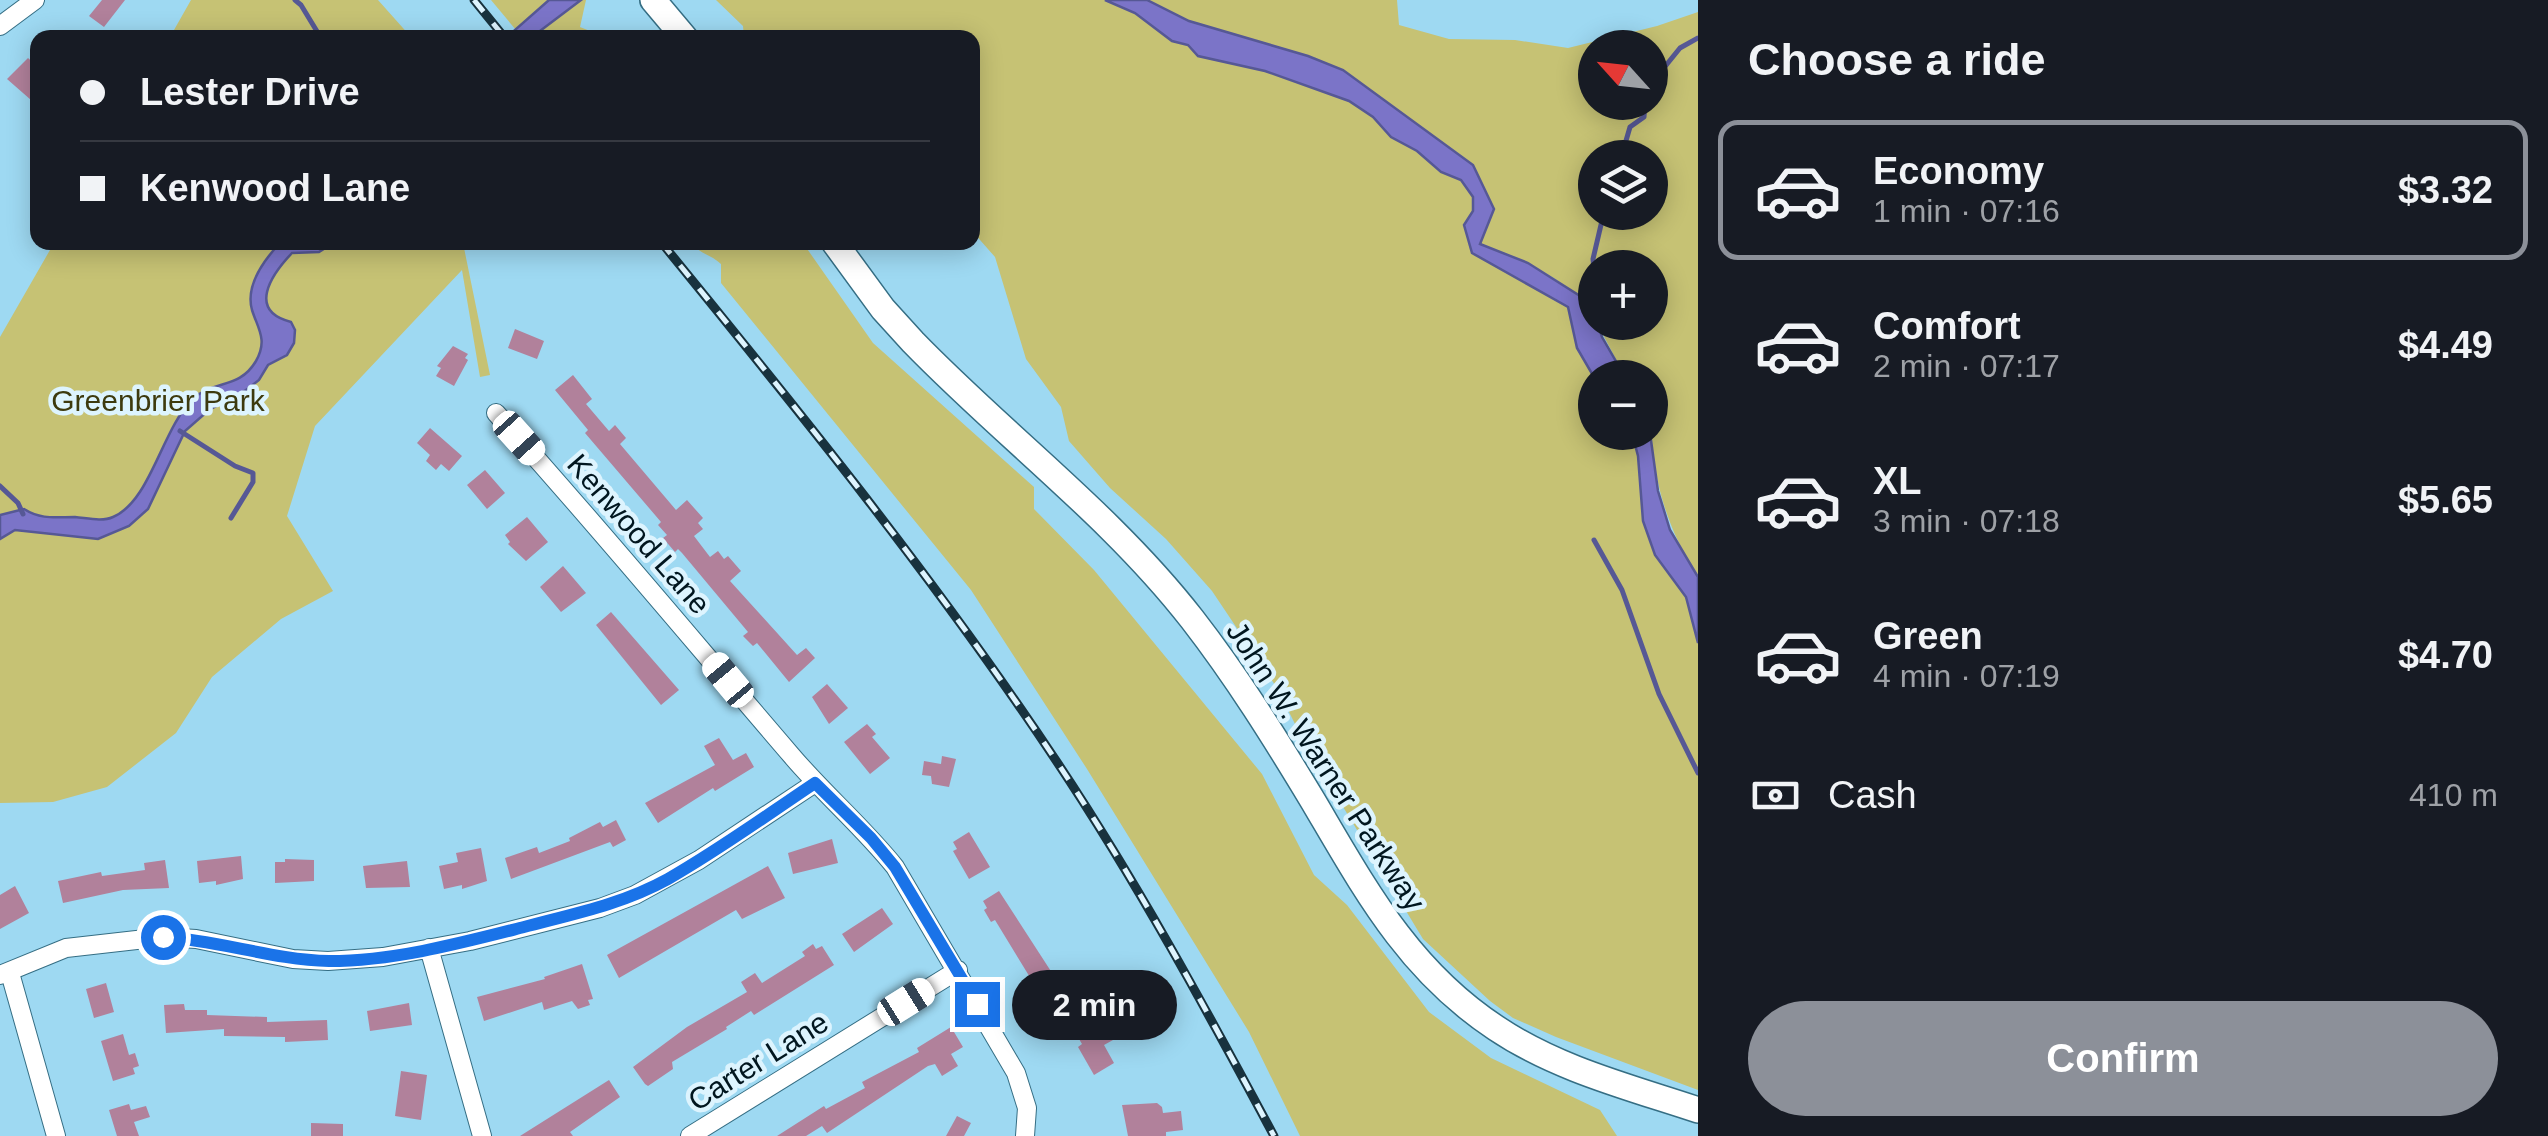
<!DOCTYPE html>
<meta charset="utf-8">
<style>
:root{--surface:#171b24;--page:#20242c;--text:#f1f3f6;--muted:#9ea1a6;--line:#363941;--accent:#8c9099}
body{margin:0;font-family:Arial,sans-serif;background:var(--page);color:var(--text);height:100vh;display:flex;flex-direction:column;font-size:38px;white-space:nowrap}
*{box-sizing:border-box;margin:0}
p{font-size:32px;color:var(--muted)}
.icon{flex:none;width:55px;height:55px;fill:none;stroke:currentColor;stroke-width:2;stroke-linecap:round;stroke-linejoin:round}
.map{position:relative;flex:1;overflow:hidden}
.details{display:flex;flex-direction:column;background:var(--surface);width:850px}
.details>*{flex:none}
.top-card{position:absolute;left:30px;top:30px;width:950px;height:220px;border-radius:20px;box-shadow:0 5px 25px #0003;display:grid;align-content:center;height:220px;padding:0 50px;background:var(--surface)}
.needle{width:65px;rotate:297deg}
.tools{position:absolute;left:1578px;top:30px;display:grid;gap:20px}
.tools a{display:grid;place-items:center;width:90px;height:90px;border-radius:50%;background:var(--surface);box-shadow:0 5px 25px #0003;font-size:50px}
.end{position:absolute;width:45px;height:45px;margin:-22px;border:12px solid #1a73e8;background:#fff;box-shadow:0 0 0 5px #fff}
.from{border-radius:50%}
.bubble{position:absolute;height:70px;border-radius:35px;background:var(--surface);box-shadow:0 5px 25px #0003;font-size:32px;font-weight:700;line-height:70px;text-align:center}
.car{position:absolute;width:30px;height:60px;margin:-30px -15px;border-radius:12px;box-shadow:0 0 8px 2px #0007;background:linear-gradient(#fff 24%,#345 0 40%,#fff 0 76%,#345 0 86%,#fff 0)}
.top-card b{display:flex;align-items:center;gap:35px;height:95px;font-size:38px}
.top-card b+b{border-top:2px solid var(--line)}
.top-card i{width:25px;height:25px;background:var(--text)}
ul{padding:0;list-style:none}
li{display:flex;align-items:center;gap:30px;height:140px;margin:0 20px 15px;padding:0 30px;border:5px solid transparent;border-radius:20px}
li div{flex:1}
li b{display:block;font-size:38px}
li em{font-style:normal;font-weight:700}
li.current{border-color:var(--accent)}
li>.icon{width:90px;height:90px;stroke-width:1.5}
h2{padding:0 50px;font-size:45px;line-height:120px}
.pay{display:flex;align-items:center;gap:25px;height:110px;padding:0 50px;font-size:38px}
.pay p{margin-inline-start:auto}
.cta{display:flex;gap:20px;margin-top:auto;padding:20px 50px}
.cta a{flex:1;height:115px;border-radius:60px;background:var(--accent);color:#fff;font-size:40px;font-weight:700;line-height:115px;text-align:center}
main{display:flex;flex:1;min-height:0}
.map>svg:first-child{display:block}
.green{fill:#c6c274;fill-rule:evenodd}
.water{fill:#7b74c8;stroke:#565895;stroke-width:2.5}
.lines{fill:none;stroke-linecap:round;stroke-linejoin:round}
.stream{stroke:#565895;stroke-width:5}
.building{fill:#b1819b}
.minor-casing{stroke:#356e84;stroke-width:20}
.secondary-casing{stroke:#356e84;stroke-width:28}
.minor{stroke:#fff;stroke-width:18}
.secondary{stroke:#fff;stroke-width:25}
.rail-casing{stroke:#18323e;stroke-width:9}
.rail{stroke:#ddf4fe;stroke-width:5;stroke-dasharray:15;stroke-linecap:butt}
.route{stroke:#1a73e8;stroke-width:12}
.labels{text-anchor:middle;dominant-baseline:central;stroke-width:9;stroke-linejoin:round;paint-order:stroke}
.park-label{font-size:30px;fill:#3d3a0e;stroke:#ddf4fe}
.street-label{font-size:30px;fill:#01161f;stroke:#ddf4fe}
</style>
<main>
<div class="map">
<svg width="1698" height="1136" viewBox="0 0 1698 1136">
<rect width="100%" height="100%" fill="#9ed9f2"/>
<path class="green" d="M191 0H378L411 37H170Z
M491 0H549L516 30Z
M581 0H586L580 27 605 37 532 38Z
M716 0H1105L1135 13 1172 41 1188 45 1198 56 1265 71 1349 101 1373 117 1391 137 1417 151 1441 172 1461 180 1473 197V211L1464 225 1484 260 1568 307 1577 348 1595 379V432L1632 433 1638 456 1643 521 1655 555 1686 597 1698 643V1090L1556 1037 1513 1018 1490 1001 1423 939 1305 744 1277 688 1212 591 1166 539 1110 488 1069 441 1061 407 1026 359 995 257 973 232 972 38 744 37 743 26Z
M1147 0H1397L1399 25 1449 39 1515 40 1568 48 1657 26 1698 12V577C1655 509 1650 456 1650 378L1625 377 1597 323 1650 322V268H1595V316C1568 278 1522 260 1479 244L1486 229 1473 165 1343 70 1189 21ZM1595 48H1650V102H1595ZM1595 158H1650V212H1595Z
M54 243H463L490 375 480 377 462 270 315 426 287 516 333 591 281 619 212 677 176 733 107 787 53 802 0 803V337Z
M691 243H803L873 343 1034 487V509L1094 570 1262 774 1314 875 1347 905 1429 1012 1491 1058 1600 1110 1617 1136H1300L1249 1032 1087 769 971 590 721 283V264C710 254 700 254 691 243Z"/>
<path class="water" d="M549 0H581L532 37H507Z
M1105 0H1147L1189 21 1308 56 1343 70 1473 165 1494 209 1480 244 1528 263 1580 296 1595 315 1602 337 1625 377 1595 379 1577 348 1568 307 1472 253 1464 225 1473 211V197L1461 180 1441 172 1417 151 1391 137 1373 117 1349 101 1265 71 1198 56 1188 45 1172 41 1135 13Z
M280 243H333L319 252 292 253C271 275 247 311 291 322L295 330 294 343 287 355 268 365 259 380 246 390 209 410 185 431 148 509 129 526 98 539 15 530 0 539V515L24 509C41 520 56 517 75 517 87 518 102 522 113 517 151 501 162 428 193 399 214 379 239 390 256 361 268 340 258 329 252 310 245 285 264 260 280 243Z
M1632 433H1650L1658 491 1670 530 1698 577V643L1686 597 1655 555 1643 521 1638 456Z"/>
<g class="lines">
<path class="stream" d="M295 0 301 5 321 38
M1650 85 1680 48 1698 38
M1621 158 1630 127 1644 117 1645 102
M1595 277 1593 259 1604 212
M1584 307 1595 282
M180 431 235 466 253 473V482L231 518
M0 486 18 503 23 514
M1594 540 1622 590 1659 694 1698 773"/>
</g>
<path class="building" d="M102 0H125L104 27 89 16Z
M28 58 38 67V94L31 100 7 79Z
M515 329 544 341 537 359 508 348Z
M453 346 468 354 465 358 468 360 454 386 436 376 441 368 437 366Z
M573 375 592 399 586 404 609 431 615 425 626 438 620 444 676 510 687 500 703 518 698 523 703 529 694 536 710 557 718 551 724 559 728 556 741 571 730 581 797 655 806 648 815 658 789 682 757 643 753 646 743 636 748 632 682 553 678 549 675 552 663 538 667 535 658 525 661 522 585 433 588 430 555 390Z
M430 428 462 456 449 471 441 464 436 470 426 461 430 455 417 443Z
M485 470 505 493 487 509 467 485Z
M527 517 548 542 526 561 508 544 510 542 505 535Z
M563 566 586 593 561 612 540 587Z
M611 612 679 690 661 705 596 625Z
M827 684 848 708 829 724 812 697Z
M867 724 876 734 872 737 890 758 870 774 844 742Z
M719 738 733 760 746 753 754 767 715 791 713 788 658 823 645 803 715 765 704 746Z
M942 756 956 759 949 787 932 784 931 776 922 775 924 761 941 764Z
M616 820 626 840 613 847 610 842 511 879 505 858 537 847 539 853 570 841 569 838 600 822 603 827Z
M969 832 990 867 969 879 953 851 957 849 953 842Z
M832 839 838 863 793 874 788 853Z
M481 848 487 881 462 889V885L444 889 439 866 458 862 456 853Z
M241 856 243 879 216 885V881L199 883 197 861Z
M285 859 314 860V881L275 883V862H285Z
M165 860 169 888 123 890 63 903 58 881 101 872 102 876 145 870 144 863Z
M407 861 410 887 366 888 363 866Z
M768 866 785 898 742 919 736 910 619 978 607 955Z
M15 886 29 913 0 929V895Z
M999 891 1089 1030 1102 1022 1113 1040 1104 1045 1114 1063 1094 1075 1078 1047 1082 1044 1070 1024 1065 1027 1034 977 1031 979 995 920 991 922 984 910 987 908 983 901Z
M882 908 893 924 854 952 842 934Z
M813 944 816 949 822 946 834 965 754 1015 751 1011 726 1027 727 1029 672 1062 673 1069 648 1086 645 1084 633 1067 687 1027 747 992 741 982 755 973 762 983 805 956 802 952Z
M582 964 593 999 588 1000 590 1005 578 1009 572 1001 544 1010 542 1002 484 1021 477 997 545 979 544 977Z
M106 983 114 1012 94 1018 86 989Z
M409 1003 412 1025 370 1031 367 1011Z
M184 1004 185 1010H207V1015L267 1017V1022L327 1020 328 1040 285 1042V1037L224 1036V1029L166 1033 164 1005Z
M951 1027 963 1047 951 1054 958 1066 942 1076 935 1064 928 1066 827 1133 822 1126 806 1136H777L824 1106 826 1109 865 1088 862 1082 919 1052 917 1048Z
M123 1034 129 1055 135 1053 139 1066 133 1068 135 1074 113 1081 101 1041Z
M401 1071 427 1075 421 1120 395 1116Z
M609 1080 620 1097 570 1132 573 1136H520Z
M1157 1103 1162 1107 1163 1113 1181 1111 1183 1130 1166 1132V1136H1128L1122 1105Z
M129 1104 131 1110 146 1106 150 1117 134 1122 139 1136H117L109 1110Z
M957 1116 971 1123 964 1136H946Z
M311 1123 343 1124V1136H311Z"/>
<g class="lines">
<g class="minor-casing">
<path id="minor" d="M0 26 35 0
M496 413C597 525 693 641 791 755 824 794 863 827 895 867L1016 1073 1027 1108 1025 1136
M429 948 482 1136
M10 973 56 1136
M0 975 66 948 163 937 196 939 293 959 328 961 383 957 470 941 600 908 635 895 699 860 815 783
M690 1136 958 970"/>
</g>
<g class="secondary-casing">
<path id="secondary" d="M653 0 685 38
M834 242 883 309 913 342C1004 436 1111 515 1192 619 1237 677 1275 738 1313 801 1365 889 1408 970 1496 1028 1557 1069 1629 1087 1698 1110"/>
</g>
<use href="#minor" class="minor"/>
<use href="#secondary" class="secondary"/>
<g class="rail-casing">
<path id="rail" d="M474 0 505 38
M661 242C799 411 936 580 1057 762 1137 882 1206 1009 1274 1136"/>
</g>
<use href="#rail" class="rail"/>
</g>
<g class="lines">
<path class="route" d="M163 937C219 940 273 960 329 961 394 961 461 943 524 927 573 914 623 904 668 879 719 850 767 815 815 783L871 838 895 867 977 1004"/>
</g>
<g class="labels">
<g class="park-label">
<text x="158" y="400">Greenbrier Park</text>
</g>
<g class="street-label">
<text transform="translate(639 534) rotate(49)">Kenwood Lane</text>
<text transform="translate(1326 766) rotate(57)">John W. Warner Parkway</text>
<text transform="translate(758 1061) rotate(-32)">Carter Lane</text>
</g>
</g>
</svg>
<div class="tools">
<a><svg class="needle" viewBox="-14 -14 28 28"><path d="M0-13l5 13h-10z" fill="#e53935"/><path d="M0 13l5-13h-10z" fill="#9ea1a6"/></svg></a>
<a><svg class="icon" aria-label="layers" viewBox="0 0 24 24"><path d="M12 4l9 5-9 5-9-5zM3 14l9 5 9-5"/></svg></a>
<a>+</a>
<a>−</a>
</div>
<i class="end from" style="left:163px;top:937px"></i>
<i class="end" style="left:977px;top:1004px"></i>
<div class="bubble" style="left:1012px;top:970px;width:165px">2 min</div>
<i class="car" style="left:519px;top:438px;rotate:138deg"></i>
<i class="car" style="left:728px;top:680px;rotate:320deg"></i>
<i class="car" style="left:906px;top:1002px;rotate:58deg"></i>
<div class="top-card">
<b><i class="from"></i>Lester Drive</b>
<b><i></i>Kenwood Lane</b>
</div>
</div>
<section class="details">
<h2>Choose a ride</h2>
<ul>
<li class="current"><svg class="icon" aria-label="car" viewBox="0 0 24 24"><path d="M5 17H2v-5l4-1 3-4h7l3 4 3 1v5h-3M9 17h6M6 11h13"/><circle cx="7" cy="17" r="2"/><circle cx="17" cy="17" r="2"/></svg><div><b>Economy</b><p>1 min · 07:16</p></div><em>$3.32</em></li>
<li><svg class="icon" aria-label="car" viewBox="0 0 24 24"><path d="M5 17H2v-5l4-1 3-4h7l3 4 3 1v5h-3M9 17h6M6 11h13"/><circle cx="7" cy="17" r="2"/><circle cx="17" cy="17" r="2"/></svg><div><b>Comfort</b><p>2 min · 07:17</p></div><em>$4.49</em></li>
<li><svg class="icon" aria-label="car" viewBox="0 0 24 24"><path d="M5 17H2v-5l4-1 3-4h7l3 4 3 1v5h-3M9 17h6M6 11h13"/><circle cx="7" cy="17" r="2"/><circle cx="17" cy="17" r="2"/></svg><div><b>XL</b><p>3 min · 07:18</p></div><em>$5.65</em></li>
<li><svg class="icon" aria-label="car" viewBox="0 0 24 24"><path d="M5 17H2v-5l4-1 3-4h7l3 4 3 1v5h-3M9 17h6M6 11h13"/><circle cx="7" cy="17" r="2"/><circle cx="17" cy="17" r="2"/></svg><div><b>Green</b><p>4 min · 07:19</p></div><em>$4.70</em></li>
</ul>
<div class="pay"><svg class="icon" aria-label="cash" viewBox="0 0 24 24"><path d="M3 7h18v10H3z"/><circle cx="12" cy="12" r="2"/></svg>Cash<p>410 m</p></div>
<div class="cta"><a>Confirm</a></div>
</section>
</main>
